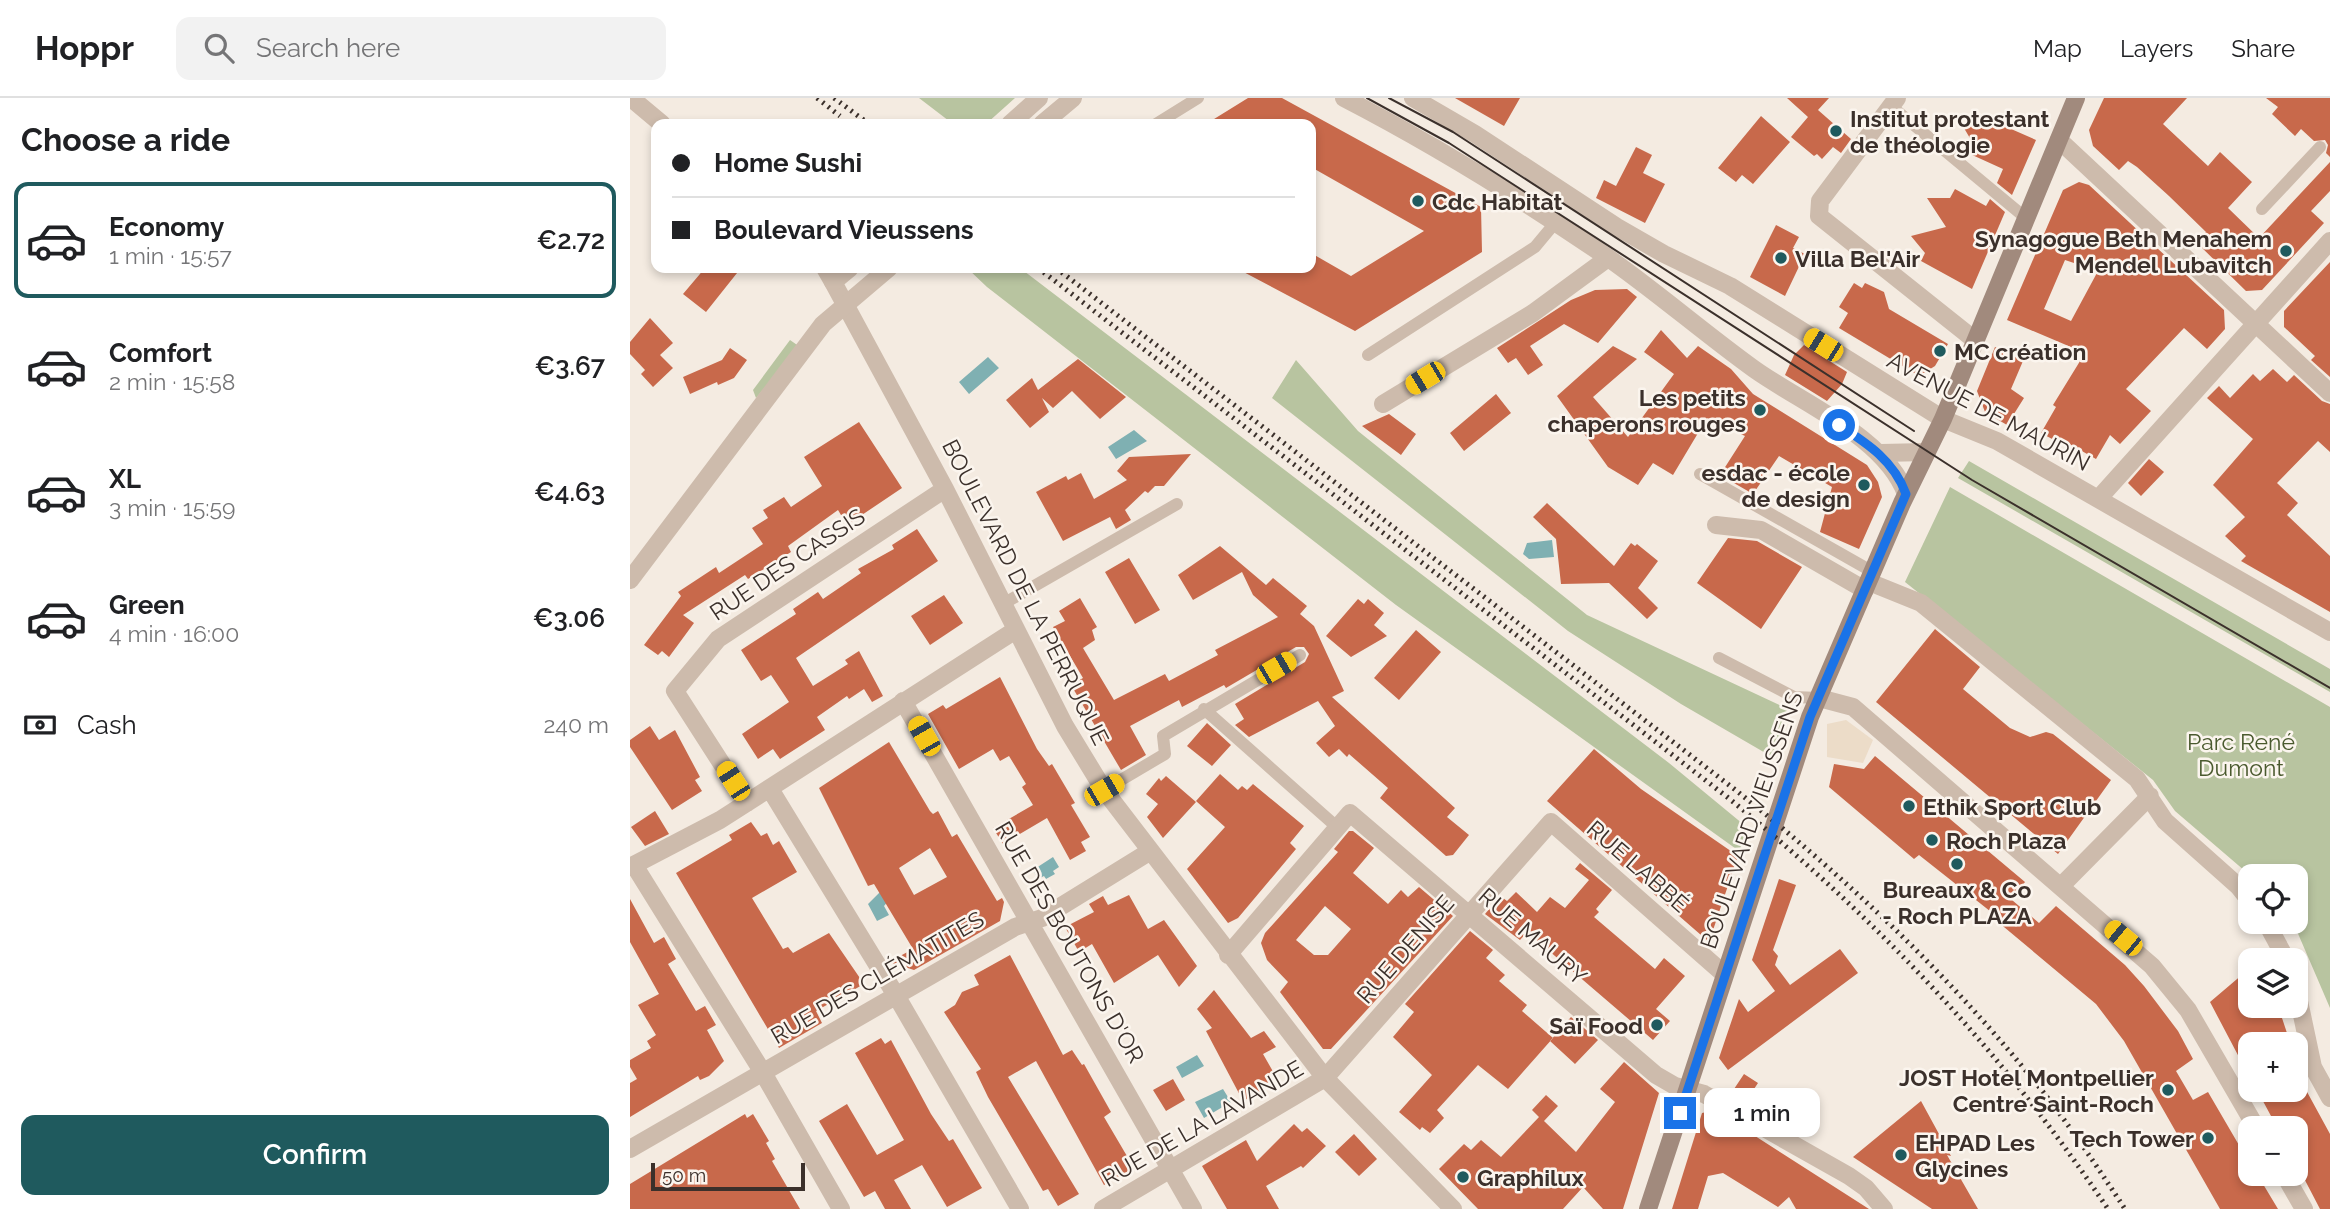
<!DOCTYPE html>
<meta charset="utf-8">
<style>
:root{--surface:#fff;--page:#f2f2f2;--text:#202124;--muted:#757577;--line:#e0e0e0;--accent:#1f5a5e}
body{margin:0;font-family:Raleway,sans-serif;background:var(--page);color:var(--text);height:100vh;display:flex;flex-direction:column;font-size:26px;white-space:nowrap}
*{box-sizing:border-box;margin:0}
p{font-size:23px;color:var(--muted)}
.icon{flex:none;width:38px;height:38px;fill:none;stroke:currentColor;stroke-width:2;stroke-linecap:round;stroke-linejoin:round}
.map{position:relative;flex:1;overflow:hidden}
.drawer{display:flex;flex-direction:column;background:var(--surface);width:630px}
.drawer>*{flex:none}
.banner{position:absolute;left:21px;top:21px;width:665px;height:154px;border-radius:14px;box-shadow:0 4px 10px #0003;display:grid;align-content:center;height:154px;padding:0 21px;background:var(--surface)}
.controls{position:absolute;left:1608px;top:766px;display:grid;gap:14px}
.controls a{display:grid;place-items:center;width:70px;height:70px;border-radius:14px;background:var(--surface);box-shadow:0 4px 10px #0003;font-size:35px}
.scale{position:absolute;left:21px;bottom:18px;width:154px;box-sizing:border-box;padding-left:7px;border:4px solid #3b302b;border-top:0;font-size:19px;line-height:24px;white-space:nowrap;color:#3b302b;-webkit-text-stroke:5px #fbf5ee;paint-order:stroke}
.end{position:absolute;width:32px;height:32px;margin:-16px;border:9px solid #1a73e8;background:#fff;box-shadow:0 0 0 4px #fff}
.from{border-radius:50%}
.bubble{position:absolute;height:49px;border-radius:14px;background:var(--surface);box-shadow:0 4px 10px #0003;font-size:23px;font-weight:600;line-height:49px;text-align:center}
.car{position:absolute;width:21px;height:42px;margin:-21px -10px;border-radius:9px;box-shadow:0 0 5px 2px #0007;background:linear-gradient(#f5c518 24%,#345 0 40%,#f5c518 0 76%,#345 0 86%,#f5c518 0)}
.banner b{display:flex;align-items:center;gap:24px;height:66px;font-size:26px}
.banner b+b{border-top:2px solid var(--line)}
.banner i{width:18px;height:18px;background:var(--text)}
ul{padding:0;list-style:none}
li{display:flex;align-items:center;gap:21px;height:116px;margin:0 14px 10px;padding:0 7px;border:4px solid transparent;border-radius:14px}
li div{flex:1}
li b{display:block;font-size:26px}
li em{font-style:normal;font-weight:600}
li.current{border-color:var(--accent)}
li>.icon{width:63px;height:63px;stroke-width:1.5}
h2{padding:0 21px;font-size:32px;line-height:84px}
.pay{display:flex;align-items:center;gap:18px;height:77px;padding:0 21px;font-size:26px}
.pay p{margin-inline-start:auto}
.cta{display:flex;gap:14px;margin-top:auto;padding:14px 21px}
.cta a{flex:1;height:80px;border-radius:14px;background:var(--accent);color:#fff;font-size:28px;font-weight:600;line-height:80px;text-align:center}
header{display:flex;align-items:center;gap:42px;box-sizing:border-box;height:98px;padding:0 35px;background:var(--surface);border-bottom:2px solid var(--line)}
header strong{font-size:33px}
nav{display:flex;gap:38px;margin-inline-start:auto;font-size:24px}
.search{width:490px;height:63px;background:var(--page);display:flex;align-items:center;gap:18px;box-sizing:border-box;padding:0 24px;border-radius:14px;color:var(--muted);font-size:26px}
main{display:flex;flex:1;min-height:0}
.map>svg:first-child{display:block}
.green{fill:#b8c4a0}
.plaza{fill:#ecdcc8}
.water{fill:#7fb0b2}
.building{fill:#c8694b;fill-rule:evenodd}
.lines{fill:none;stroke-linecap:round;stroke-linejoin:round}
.service{stroke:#cdbbac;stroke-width:12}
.pedestrian{stroke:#cdbbac;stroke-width:18}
.minor{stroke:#cdbbac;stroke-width:18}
.tertiary{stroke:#cdbbac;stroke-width:18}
.secondary{stroke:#a18a7d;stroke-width:18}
.tram{stroke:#3b302b;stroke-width:2}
.rail{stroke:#3b302b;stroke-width:5;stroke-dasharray:2 5;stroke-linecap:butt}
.route{stroke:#1a73e8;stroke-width:9}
.poi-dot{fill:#1f5a5e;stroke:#fbf5ee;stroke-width:2.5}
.labels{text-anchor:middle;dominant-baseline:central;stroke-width:5;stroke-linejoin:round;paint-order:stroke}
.poi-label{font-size:23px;font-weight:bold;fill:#3b302b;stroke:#fbf5ee;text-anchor:start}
.street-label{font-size:23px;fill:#3b302b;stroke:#fbf5ee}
.park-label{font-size:23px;fill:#4a5a2e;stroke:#fbf5ee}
</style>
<header>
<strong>Hoppr</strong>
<div class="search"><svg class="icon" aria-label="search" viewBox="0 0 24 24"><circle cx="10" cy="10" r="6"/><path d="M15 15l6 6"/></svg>Search here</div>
<nav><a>Map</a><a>Layers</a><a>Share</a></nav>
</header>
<main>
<section class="drawer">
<h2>Choose a ride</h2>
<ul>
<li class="current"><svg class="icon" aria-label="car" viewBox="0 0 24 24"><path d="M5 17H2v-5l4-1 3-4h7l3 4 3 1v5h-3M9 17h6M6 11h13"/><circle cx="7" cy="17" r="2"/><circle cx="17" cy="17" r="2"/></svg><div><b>Economy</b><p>1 min · 15:57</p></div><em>€2.72</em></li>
<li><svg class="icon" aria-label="car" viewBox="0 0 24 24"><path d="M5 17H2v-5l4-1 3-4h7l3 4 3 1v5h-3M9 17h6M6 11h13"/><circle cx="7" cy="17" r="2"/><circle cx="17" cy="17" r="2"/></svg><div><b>Comfort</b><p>2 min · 15:58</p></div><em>€3.67</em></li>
<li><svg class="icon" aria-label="car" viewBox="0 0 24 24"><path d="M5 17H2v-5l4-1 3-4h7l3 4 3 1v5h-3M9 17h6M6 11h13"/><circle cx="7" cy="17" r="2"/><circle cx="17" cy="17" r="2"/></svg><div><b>XL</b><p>3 min · 15:59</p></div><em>€4.63</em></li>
<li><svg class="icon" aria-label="car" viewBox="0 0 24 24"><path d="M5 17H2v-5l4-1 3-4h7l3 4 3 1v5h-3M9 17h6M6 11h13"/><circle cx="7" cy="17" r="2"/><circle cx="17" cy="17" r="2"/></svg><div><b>Green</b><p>4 min · 16:00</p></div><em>€3.06</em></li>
</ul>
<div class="pay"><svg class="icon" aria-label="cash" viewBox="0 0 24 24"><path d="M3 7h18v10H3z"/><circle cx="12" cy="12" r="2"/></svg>Cash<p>240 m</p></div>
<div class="cta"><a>Confirm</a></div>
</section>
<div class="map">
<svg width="1700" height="1111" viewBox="0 0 1700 1111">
<rect width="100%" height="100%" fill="#f4ebe1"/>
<path class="green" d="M289 0H385L356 26H323Z
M337 170H390L1039 665 1119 731 1109 753 766 507 357 189Z
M160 242 170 249 126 300 123 292Z
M666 262 728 333 957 517 1160 612 1144 660 1051 606 938 533 642 300Z
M1339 363 1700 571V594L1328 380Z
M1320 389 1700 609V910L1663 824H1666V779H1622L1545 713 1523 682 1275 484Z"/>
<path class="plaza" d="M1216 622 1243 642 1233 665 1197 659V626Z"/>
<path class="water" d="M358 259 369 270 339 296 329 284Z
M504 332 517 343 486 361 478 349Z
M922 442 924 459 899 461 893 456 897 445Z
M423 759 429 769 423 773 425 776 416 781 414 778 408 781 403 772Z
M251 793 259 802 254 808 259 817 247 823 238 806Z
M567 957 574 968 552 980 546 969Z
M593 991 601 1004 574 1020 565 1004Z"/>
<path class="building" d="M618 0H652L851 109 852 154 725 233 606 170H681V155L721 178 794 133 681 69V26H576Z
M825 0H890L874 28Z
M1157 0H1199L1188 12 1221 41 1211 55 1203 49 1192 61 1187 56 1184 58 1161 39 1178 19Z
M1474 0H1557L1533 26 1578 68 1590 54 1622 84 1598 110 1629 140 1700 64V93L1681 113 1694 125 1632 192 1616 193 1566 144 1576 134 1539 98 1507 69 1498 63 1489 72 1463 48 1459 32Z
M1636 0H1700V59L1696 55 1698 47 1695 42 1684 43 1671 31 1665 38 1642 16 1648 9Z
M1131 18 1160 44 1123 86 1112 77 1106 84 1088 70Z
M1356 20 1406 42 1382 97 1367 85 1373 71 1340 56 1344 47 1331 25 1352 28Z
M1006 49 1022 57 1013 75 1035 86 1015 125 966 100 974 82 986 88Z
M1449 84 1459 87 1594 212 1595 231 1577 251 1554 230 1496 291 1521 313 1490 346 1480 337 1466 361 1427 339 1424 342 1411 335 1426 309 1423 307 1455 255 1377 222 1433 92ZM1435 162 1468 173 1441 223 1414 211Z
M1325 91 1356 108 1360 101 1375 114 1342 191 1291 163 1295 155 1281 138 1316 129 1297 100H1320Z
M1146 127 1169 139 1163 150 1175 156 1155 198 1120 179Z
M1700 164V279L1681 262 1685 258 1654 229V213Z
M75 170H111L76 214 53 196Z
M1224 185 1232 190 1235 185 1254 194 1259 211 1318 246 1305 268 1289 278 1209 230 1218 215 1209 209Z
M997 191 1007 199 968 245 934 226 900 248 913 267 898 277 886 260 878 265 867 250 941 202 965 192Z
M20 220 43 245 30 257 43 270 23 289 11 276 15 272 0 256V244Z
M1031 232 1057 260 1068 248 1101 271 1123 296 1237 367 1248 384 1252 399 1229 451 1190 434 1202 389 1149 358 1123 396 1090 377 1115 338 1077 320 1043 377 1023 365 1008 387 978 369 927 298 983 248 1007 261 963 299 998 339 1044 276 1014 254Z
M1174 247 1217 274 1212 286 1197 303 1155 277 1164 257Z
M1365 249 1393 263 1381 291 1394 300 1377 327 1355 314 1347 293Z
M100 250 117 262 104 280 88 287 87 284 60 296 53 279 92 262Z
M448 261 496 299 470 321 442 293 423 310 412 300 419 314 400 330 376 302 402 280 408 292Z
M1643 271 1657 284 1664 277 1692 303 1700 306V354L1688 343 1647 385 1668 405 1657 417 1700 458V514L1611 463 1616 458 1595 438 1615 419 1583 387 1623 341 1577 300 1589 288 1600 300 1623 276 1630 283Z
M866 296 881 315 834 353 820 335Z
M759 316 786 336 771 357 732 328Z
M229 324 272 390 217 427 208 412 158 448 161 454 118 481 115 477 53 517 64 525 39 559 32 553 28 557 14 547 51 498 48 494 86 469 89 475 133 446 122 430 138 420 133 412 154 399 161 409 192 388 174 359Z
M561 356 534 388H525L518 395 515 393 495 412 501 422 486 431 480 419 433 443 406 394 436 378 438 382 451 375 464 401 497 382 487 373 499 359Z
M1519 361 1534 374 1511 398 1498 385Z
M917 405 984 468 1001 445 1005 448 1007 446 1028 463 1008 490 1028 510 1017 521 979 485 931 486 926 441 903 419Z
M287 431 308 463 166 560 183 588 218 566 215 562 229 553 253 598 242 604 234 591 219 601 217 598 187 619 195 632 150 661 143 651 128 661 112 636 159 604 141 577 131 583 111 552 166 516 163 511 188 494 193 501 231 475 228 471 264 451 262 447Z
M1098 440 1127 443 1172 469 1131 531 1067 485Z
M590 448 636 487 643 480 677 508 670 516 684 528 714 593 702 599 825 710 817 719 839 737 823 757 816 758 750 700 758 690 719 656 717 659 709 651 699 659 686 645 705 628 688 603 619 639 605 627 614 621 605 606 675 564 679 556 674 549H666L596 590 594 587 552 609 549 602 500 628 516 657 491 672 441 587 453 580 423 529 435 523 429 513 450 500 467 529 462 532 465 542 453 550 484 602 535 576 539 583 588 557 585 552 648 519 623 497 612 474 563 502 548 477Z
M499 460 530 512 505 526 475 474Z
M314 497 333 525 300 547 281 518Z
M728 501 734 506 738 501 754 515 744 527 757 538 721 559 696 538Z
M1305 531 1350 569 1333 591 1380 630 1400 639 1416 634 1423 636 1481 682 1428 756 1246 604Z
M786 532 811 554 769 602 744 580Z
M370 579 407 651 419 668 422 666 445 705 441 707 460 739 451 744 456 753 440 762 417 720 373 746 363 730 403 707 392 689 396 686 379 658 370 663 363 651 329 671 298 616 313 607 316 611Z
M577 625 601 647 582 668 557 648Z
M20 628 29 642 45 632 70 679 65 682 72 693 42 712 0 649V642Z
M259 644 300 713 303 716 308 713 322 739 327 736 367 803 372 800 374 804 370 823 284 872 259 864 283 851 244 786 238 788 189 690ZM300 750 317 779 284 797 269 770Z
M964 651 1011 691 1108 758 1079 844 917 703Z
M1245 658 1395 784 1382 802 1409 825 1426 808 1495 867 1514 888 1548 933 1563 961 1546 973 1563 1002 1578 994 1620 1066V1076H1627L1648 1111H1590L1494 943 1466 906 1368 824 1370 821 1289 757 1284 761 1199 689 1204 666 1234 671Z
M590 676 608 692 612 688 617 692 623 686 674 728 660 745 666 751 608 820 598 825 557 771 595 729 566 703Z
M536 678 566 704 533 740 517 719 528 706 516 696 529 680 531 683Z
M25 713 39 736 15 748 1 729Z
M121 724 131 738 137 735 143 747 149 743 167 774 122 800 153 851 158 849 163 855 199 835 234 886 186 913 192 925 149 950 46 775 102 742 99 737Z
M719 733H723L744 750 723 775 758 806 771 792 778 799 789 789 823 818 701 951H693L650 894 658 884 637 862 631 845 635 835 708 754 704 751ZM695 808 721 831 698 857H684L666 842Z
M950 765 982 792 966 811 969 814 964 819 1025 871 1034 860 1055 878 1026 911 1040 923 1023 942 897 834 890 842 855 816 867 802 873 800 877 803 886 794 907 814 920 799 935 810 959 782 945 771Z
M1149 781 1166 787 1143 852 1148 858 1145 867 1160 887 1210 851 1228 875 1098 972 1089 960 1109 901 1118 914 1145 893 1122 862Z
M499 797 518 831 534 822 567 868 549 889 528 857 484 885 462 846 449 854 435 829 464 814 459 806 473 798 478 807Z
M0 801 24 845 34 839 46 861 38 866 66 913 75 908 86 927 77 932 94 963 79 978 70 982 68 978 0 1019V985L7 981 0 969V962L21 950 17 943 26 937 8 907 29 896 0 844Z
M840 833 863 852 856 860 875 877 869 883 897 907 892 913 923 940 878 991 848 967 807 1012 814 1020 800 1035 792 1029 790 1032 769 1014 802 977 763 939 784 914 775 906Z
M380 857 433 957 442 952 452 967 454 966 481 1014 474 1019 504 1070 474 1087 406 963 378 979 449 1096 428 1108 418 1091 413 1093 358 999 346 974 351 971 314 914 325 907 332 894 349 887 344 877Z
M1620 870V908H1648L1661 947H1620V980L1580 904Z
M584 892 621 940 634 933 646 949 633 956 649 984 613 1003 576 933 582 930 567 911Z
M941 919 968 942 945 966 920 943Z
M251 940 255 946 261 942 301 1016 319 1043 323 1041 352 1090 317 1109 292 1067 264 1082 281 1111H255L245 1093 234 1099 189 1023 217 1006 247 1057 274 1042 225 955Z
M994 964 1029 995 993 1111H973L953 1089 933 1111H848L809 1071 834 1046 841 1052 851 1042 871 1059 909 1019 902 1012 916 997 928 1008 914 1023 946 1054 985 1004 970 991Z
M1114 976 1128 985 1114 1006 1100 997Z
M543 981 555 1002 536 1013 523 992Z
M1627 992H1676L1700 1036V1111H1690L1666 1065V1031H1648Z
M1291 1003 1321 1058 1317 1057 1348 1111H1302L1223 1059Z
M1081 1013 1122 1036 1239 1111H1166L1159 1099 1148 1109 1093 1075 1078 1078 1068 1111H1042L1072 1015Z
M115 1016 117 1020 123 1016 139 1043 136 1045 145 1061 142 1063 170 1111H0V1086Z
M664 1026 672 1034 677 1030 696 1048 673 1070 671 1068 636 1088 649 1111H597L572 1068 616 1042 627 1063Z
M724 1036 747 1061 729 1078 705 1054Z"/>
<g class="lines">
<path class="service" d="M1261 8 1397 121
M526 26 568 0
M1632 111 1690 49
M738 257 905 149 925 125
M1070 376 1243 474
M373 506 547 406
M1089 560 1164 599 1189 600
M574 611 708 730
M474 692 535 656 533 638 670 557"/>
<path class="pedestrian" d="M1239 484 1291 505 1507 681 1535 723 1608 788 1620 803
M1431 788 1520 698
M1636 824 1657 863
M1666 889 1683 969 1700 1000"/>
<path class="minor" d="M1267 0 1190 103 1189 118 1346 243
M1429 42 1700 295
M203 184 315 391 435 628 474 692 695 980 823 1111
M753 306 903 215 978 160
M1313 321 1367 343 1700 534
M1469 400 1700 143
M1086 427 1131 432 1235 492
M1189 600 1223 609 1522 868 1558 912 1627 1031
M273 603 563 1111
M140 691 267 899 390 1111
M117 705 45 593 88 541 315 391
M4 767 132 973 211 1111
M0 769 90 722 384 533
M598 857 720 715 1026 977 1045 988 1074 996 1219 1078 1236 1090 1254 1111
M0 1051 385 829 412 820 519 754
M1654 1076 1674 1111
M473 1111 695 980 921 724 1094 876"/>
<path class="tertiary" d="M1 0 32 26
M714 0C805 47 892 101 977 159 1027 194 1074 235 1124 271 1173 306 1255 339 1276 396
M783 0 845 36 987 129 1034 156 1100 188 1313 321
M380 26 409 0
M412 26 443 0
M195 170 203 184 220 170
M1251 355 1297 354
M0 482 193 226 259 170"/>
<path class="secondary" d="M1018 1111 1180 619 1272 405 1313 321 1446 0"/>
<path class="tram" d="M737 0 819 45 1342 382 1700 590
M759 0 823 34 1284 333"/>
<path class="rail" d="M187 0 210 18
M204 0 239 26
M408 170 1096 698C1247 821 1369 949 1478 1111
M426 170 1103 690C1210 775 1309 867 1396 973 1433 1017 1464 1064 1495 1111"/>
</g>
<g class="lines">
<path class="route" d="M1050 1015 1180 619 1276 396C1264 363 1238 346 1209 327"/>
</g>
<g class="poi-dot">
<circle cx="1206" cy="33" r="7"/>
<circle cx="788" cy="103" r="7"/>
<circle cx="1656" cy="153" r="7"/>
<circle cx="1151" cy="160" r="7"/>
<circle cx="1310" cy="253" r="7"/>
<circle cx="1130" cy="312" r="7"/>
<circle cx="1234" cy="387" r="7"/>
<circle cx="1279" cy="708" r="7"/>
<circle cx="1302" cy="742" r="7"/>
<circle cx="1327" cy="766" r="7"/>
<circle cx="1027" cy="927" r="7"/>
<circle cx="1538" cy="992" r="7"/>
<circle cx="1578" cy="1040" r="7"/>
<circle cx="1271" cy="1057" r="7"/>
<circle cx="833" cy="1079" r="7"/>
</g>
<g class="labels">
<g class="poi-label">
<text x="1220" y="20">Institut protestant<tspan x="1220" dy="26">de théologie</tspan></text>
<text x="802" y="103">Cdc Habitat</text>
<text x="1642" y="140" text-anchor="end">Synagogue Beth Menahem<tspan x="1642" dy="26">Mendel Lubavitch</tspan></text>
<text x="1165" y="160">Villa Bel'Air</text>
<text x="1324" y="253">MC création</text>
<text x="1116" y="299" text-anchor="end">Les petits<tspan x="1116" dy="26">chaperons rouges</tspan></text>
<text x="1220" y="374" text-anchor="end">esdac - école<tspan x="1220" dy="26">de design</tspan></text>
<text x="1293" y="708">Ethik Sport Club</text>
<text x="1316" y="742">Roch Plaza</text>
<text x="1327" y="791" text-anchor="middle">Bureaux &amp; Co<tspan x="1327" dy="26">- Roch PLAZA</tspan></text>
<text x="1013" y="927" text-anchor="end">Saï Food</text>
<text x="1524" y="979" text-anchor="end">JOST Hotel Montpellier<tspan x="1524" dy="26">Centre Saint-Roch</tspan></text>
<text x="1564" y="1040" text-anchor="end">Tech Tower</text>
<text x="1285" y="1044">EHPAD Les<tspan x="1285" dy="26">Glycines</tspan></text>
<text x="847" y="1079">Graphilux</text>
</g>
<g class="street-label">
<text transform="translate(1359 313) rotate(28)">AVENUE DE MAURIN</text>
<text transform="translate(157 466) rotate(-34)">RUE DES CASSIS</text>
<text transform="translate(396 494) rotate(63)">BOULEVARD DE LA PERRUQUE</text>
<text transform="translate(1121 722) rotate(-71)">BOULEVARD VIEUSSENS</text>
<text transform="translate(1008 768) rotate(41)">RUE LABBÉ</text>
<text transform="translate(903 838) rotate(41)">RUE MAURY</text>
<text transform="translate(440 844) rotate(60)">RUE DES BOUTONS D'OR</text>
<text transform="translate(775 851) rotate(-49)">RUE DENISE</text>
<text transform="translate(247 879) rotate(-30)">RUE DES CLÉMATITES</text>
<text transform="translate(572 1025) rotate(-30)">RUE DE LA LAVANDE</text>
</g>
<g class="park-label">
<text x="1611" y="643">Parc René<tspan x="1611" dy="26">Dumont</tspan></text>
</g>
</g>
</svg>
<div class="controls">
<a><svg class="icon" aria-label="locate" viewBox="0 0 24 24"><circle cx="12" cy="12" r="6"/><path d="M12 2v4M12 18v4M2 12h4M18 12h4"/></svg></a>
<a><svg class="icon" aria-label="layers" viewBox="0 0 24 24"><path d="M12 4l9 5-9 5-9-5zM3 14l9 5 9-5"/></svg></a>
<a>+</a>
<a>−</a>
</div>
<div class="scale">50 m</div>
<i class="end from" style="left:1209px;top:327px"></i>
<i class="end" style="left:1050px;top:1015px"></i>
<div class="bubble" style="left:1074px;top:990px;width:116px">1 min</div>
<i class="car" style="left:1193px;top:247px;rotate:302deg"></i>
<i class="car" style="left:795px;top:280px;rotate:239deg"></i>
<i class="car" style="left:646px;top:570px;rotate:60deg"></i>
<i class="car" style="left:294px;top:638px;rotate:330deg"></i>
<i class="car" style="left:103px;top:683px;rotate:327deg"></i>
<i class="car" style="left:474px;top:692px;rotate:60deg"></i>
<i class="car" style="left:1493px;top:840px;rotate:310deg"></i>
<div class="banner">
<b><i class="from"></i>Home Sushi</b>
<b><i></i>Boulevard Vieussens</b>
</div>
</div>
</main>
